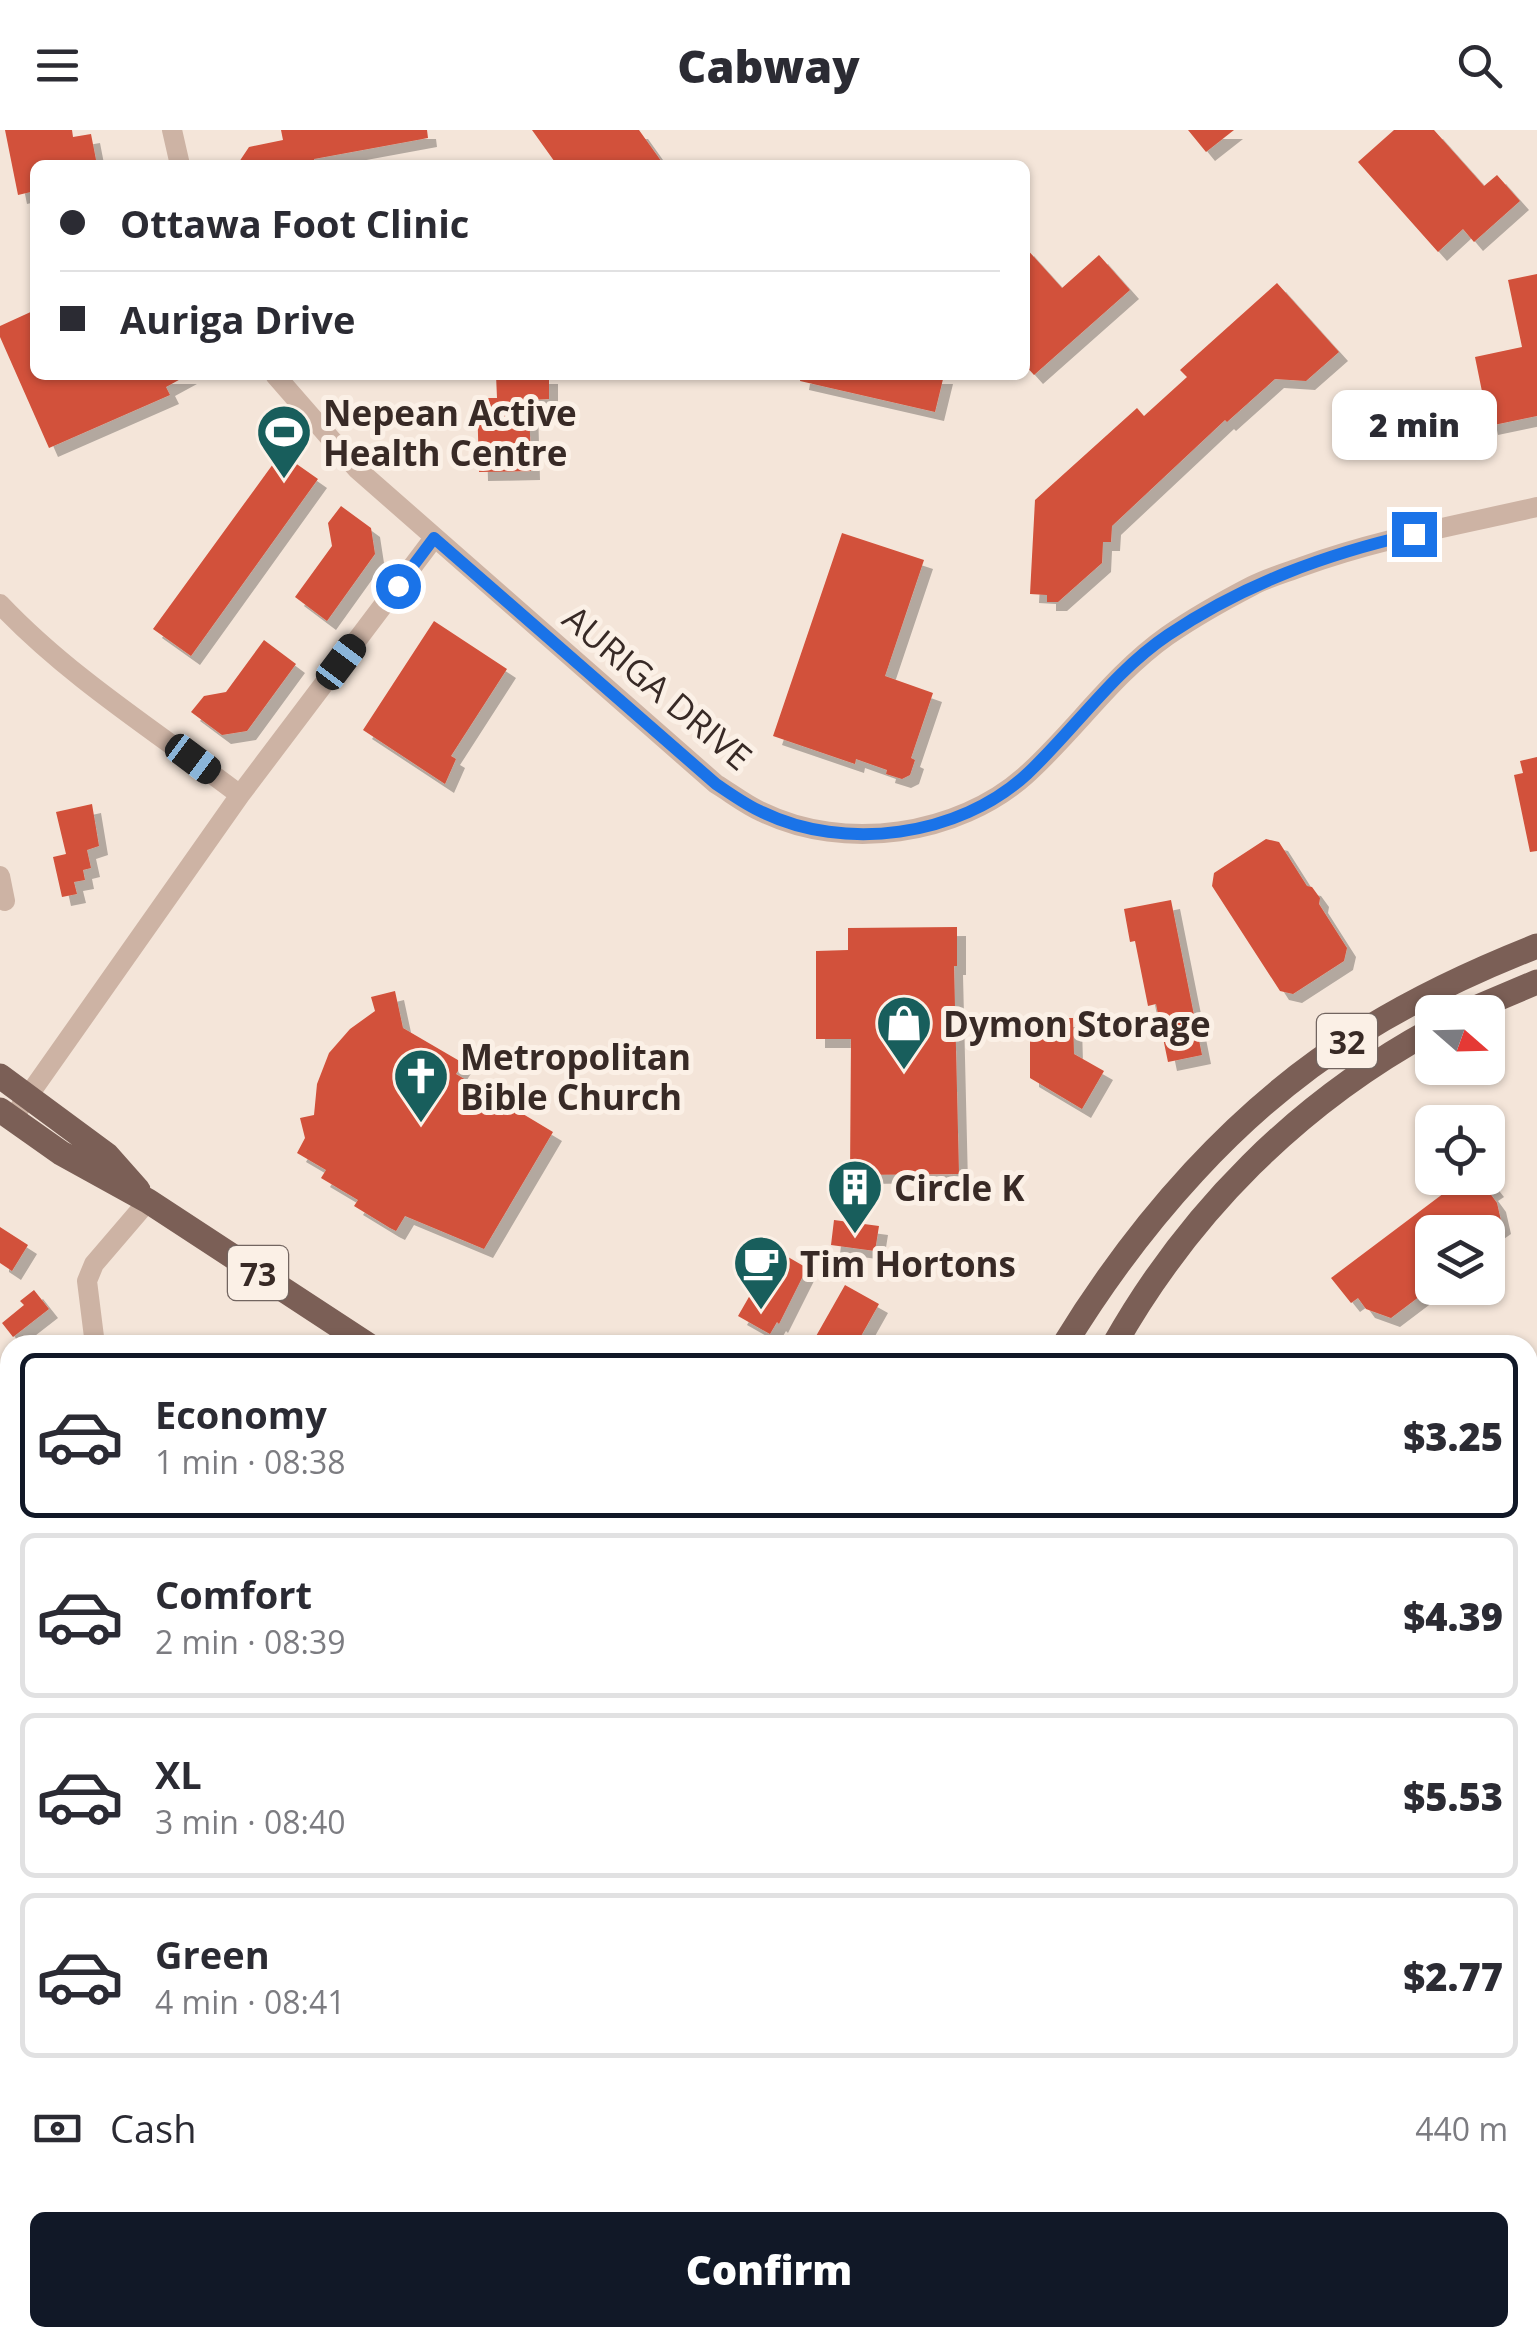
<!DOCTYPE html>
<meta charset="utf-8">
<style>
:root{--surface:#fff;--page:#f2f2f3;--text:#2b2b33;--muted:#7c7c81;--line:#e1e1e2;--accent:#111827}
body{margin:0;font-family:"Open Sans",sans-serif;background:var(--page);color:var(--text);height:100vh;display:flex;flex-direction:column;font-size:38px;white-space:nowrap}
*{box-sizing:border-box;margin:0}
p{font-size:32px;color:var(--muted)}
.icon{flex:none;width:55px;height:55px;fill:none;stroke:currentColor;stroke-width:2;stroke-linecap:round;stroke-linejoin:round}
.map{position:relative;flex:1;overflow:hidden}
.sheet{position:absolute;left:0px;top:1205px;width:1538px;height:1012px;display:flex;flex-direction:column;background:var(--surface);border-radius:30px 30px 0 0;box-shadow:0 2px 8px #0004}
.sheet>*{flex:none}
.top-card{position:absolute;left:30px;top:30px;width:1000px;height:220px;border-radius:15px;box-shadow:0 2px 8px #0004;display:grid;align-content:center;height:220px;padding:0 30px;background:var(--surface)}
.needle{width:65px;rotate:110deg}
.tools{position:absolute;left:1415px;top:865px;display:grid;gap:20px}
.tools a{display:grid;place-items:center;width:90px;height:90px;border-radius:15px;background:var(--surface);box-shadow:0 2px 8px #0004;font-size:50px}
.end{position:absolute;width:45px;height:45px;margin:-22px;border:12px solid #1a73e8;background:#fff;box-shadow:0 0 0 5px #fff}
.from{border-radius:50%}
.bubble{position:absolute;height:70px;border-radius:15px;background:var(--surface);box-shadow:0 2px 8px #0004;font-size:32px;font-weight:800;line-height:70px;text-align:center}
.car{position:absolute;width:30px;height:60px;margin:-30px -15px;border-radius:12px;box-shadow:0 0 8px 2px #0007;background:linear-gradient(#222 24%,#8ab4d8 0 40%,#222 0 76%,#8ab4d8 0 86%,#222 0)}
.top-card b{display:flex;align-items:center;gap:35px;height:95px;font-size:38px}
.top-card b+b{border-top:2px solid var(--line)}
.top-card i{width:25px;height:25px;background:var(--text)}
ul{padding:18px 0 0;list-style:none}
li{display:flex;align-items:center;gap:30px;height:165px;margin:0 20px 15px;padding:0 10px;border:5px solid var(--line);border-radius:15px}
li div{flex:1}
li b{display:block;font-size:38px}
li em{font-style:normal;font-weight:800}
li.on{border-color:var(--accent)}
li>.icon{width:90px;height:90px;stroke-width:1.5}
.pay{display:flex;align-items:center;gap:25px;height:110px;padding:0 30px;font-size:38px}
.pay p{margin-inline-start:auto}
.action{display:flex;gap:20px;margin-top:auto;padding:20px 30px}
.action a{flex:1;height:115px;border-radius:15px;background:var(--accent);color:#fff;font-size:40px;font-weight:800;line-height:115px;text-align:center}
header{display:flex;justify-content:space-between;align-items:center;height:130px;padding:0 30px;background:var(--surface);font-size:45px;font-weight:800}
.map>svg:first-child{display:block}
.green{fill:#b9c498}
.water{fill:#76b4b1}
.building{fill:#d2513a;filter:url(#shadow)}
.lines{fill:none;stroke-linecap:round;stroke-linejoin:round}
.minor{stroke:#cdb3a4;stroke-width:20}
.major{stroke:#7b5f56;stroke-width:25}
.route{stroke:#1a73e8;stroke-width:12}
.labels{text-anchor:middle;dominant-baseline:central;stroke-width:10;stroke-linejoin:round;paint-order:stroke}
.shield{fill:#fbf0e6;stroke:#726560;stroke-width:2.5}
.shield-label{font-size:32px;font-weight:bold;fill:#382a26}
.poi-label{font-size:35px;font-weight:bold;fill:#382a26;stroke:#fbf0e6;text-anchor:start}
.street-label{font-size:35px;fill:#382a26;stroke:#fbf0e6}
</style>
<header><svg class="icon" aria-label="menu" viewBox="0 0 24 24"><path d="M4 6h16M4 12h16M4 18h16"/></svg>Cabway<svg class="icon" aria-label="search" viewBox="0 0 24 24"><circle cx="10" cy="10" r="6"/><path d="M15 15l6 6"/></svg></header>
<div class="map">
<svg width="1537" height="2217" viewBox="0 0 1537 2217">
<defs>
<filter id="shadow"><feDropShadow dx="9" dy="9" stdDeviation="0" flood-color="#0004"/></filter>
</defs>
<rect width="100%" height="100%" fill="#f4e5d9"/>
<path class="green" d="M0 1971 10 1984V2208H144L150 2217H0Z
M708 2208H1213L1200 2217H711Z"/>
<path class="water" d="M0 1405 10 1413V1973L0 1958Z
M1533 2043H1537V2217H1196L1211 2208H1528V2045Z
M161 2208H483L491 2217H167Z"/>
<path class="building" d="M5 0H72L73 7 91 4 97 35H35V61L18 65Z
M281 0H427L428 8 314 29 315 35H237L249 17 283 10Z
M532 0H639L664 35H557Z
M1188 0H1234L1206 22Z
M1394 0H1434L1484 56 1497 45 1520 71 1474 112 1463 99 1438 122 1358 32Z
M1025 117 1062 158 1099 125 1130 160 1034 245 1025 235Z
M1537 144V286L1489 296 1475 227 1522 217 1508 150Z
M1277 153 1339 222 1306 251 1275 249 1227 292 1225 290 1112 396 1111 412H1103L1102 433 1058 472H1047V465L1030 464 1035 370 1137 278 1144 286 1187 247 1180 240Z
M35 180V245H188L166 257 170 265 49 318 0 207V196Z
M496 245H549V269L529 270 531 341 479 342 477 268H497Z
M801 245H944L935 282 800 251Z
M281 323 318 349 191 526 153 499Z
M341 376 371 398 375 424 327 491 295 467 332 416 328 393Z
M842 403 924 430 885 546 933 563 911 628 915 630 910 645 902 649 886 644 887 640 856 629 855 634 773 606Z
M434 491 507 539 451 626 456 629 445 654 363 600Z
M264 510 296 534 247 601 222 605 191 582 204 566 226 562Z
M1537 627V721L1530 722 1514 645 1523 643 1520 631Z
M92 674 99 716 87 720 91 738 83 740 85 750 74 752 77 764 62 767 53 727 66 724 56 682Z
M1266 709 1279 712 1307 756 1312 757 1320 768 1319 774 1347 818 1344 831 1293 864 1280 861 1212 756 1214 743Z
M1171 770 1202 925 1168 932 1156 874 1148 876 1135 811 1130 812 1124 779Z
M957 797V836H954L959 1044 850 1045 851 909H816V821L848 820V798Z
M395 861 403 898 463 933 456 944 553 1002 484 1119 405 1086 396 1101 390 1098 354 1076 358 1070 321 1048 326 1040 297 1023 305 1008 300 988 314 985 317 954 329 923 350 899 375 881 371 867Z
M1030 888H1073L1074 924 1104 941 1082 979 1030 948Z
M1464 1048H1487L1495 1058 1489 1062 1497 1073 1502 1095 1492 1102H1432V1157L1391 1188 1366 1179 1358 1168 1351 1173 1331 1148Z
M834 1090 879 1096 875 1121 831 1115Z
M0 1097 28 1115 12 1141 0 1133Z
M776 1120 807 1138 779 1194 777 1192 770 1204 738 1186Z
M845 1155 879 1174 856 1215H811Z
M34 1160 49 1179 13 1207 2 1193 24 1175 20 1171Z"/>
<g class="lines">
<path class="minor" d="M172 0 180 35
M275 245 357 339 716 654C731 663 746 675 762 682 844 722 958 706 1026 645 1075 601 1112 545 1167 506 1193 488 1223 471 1252 456 1267 448 1285 443 1301 437 1378 409 1458 395 1537 377
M0 474C70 548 160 604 240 665
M0 746 5 771
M19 979 240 665 434 408
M95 1215 87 1151 94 1134 148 1071
M1528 1280 1537 1278"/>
<path class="major" d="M1466 882 1537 852
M0 946 107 1025 138 1060
M0 980 61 1023 148 1071 368 1215
M1064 1215C1138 1094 1238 978 1360 903 1416 868 1476 840 1537 816
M1114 1215C1189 1082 1298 973 1432 900
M1528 1684 1537 1685
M609 2217 612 2208
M656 2217 660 2208"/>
</g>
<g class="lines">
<path class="route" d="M398 456 434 408 716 654C731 664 746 675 762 682 844 722 959 707 1027 644 1075 599 1113 542 1168 505 1244 454 1326 424 1414 404"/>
</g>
<defs>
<g id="stadium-pin" transform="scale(2.875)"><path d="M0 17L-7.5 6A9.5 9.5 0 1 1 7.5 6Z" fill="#185e5c" stroke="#fbf0e6"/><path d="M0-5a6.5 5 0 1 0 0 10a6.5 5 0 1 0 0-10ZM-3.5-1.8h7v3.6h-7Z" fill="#fff"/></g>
<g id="shop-pin" transform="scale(2.875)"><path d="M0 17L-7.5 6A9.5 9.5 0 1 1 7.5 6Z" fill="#185e5c" stroke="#fbf0e6"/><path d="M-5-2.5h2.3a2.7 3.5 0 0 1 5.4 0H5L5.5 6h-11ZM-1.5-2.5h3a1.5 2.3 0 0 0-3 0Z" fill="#fff"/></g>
<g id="church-pin" transform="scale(2.875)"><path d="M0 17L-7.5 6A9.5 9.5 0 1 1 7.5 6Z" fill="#185e5c" stroke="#fbf0e6"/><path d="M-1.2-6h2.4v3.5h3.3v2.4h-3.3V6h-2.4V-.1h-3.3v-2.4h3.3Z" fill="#fff"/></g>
<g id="building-pin" transform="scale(2.875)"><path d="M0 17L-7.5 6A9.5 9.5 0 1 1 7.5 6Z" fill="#185e5c" stroke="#fbf0e6"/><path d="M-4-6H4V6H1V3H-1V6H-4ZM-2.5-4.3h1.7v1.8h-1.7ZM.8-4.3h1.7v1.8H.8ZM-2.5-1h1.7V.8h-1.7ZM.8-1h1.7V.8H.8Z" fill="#fff"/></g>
<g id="cafe-pin" transform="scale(2.875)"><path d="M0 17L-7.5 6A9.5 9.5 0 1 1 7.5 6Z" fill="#185e5c" stroke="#fbf0e6"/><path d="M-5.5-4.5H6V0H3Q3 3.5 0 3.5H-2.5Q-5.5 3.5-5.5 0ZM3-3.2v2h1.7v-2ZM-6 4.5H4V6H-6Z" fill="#fff"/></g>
</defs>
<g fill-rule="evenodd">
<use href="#stadium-pin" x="284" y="302"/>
<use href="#shop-pin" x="904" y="893"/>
<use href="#church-pin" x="421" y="946"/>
<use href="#building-pin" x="855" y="1057"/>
<use href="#cafe-pin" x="761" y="1133"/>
</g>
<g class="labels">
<g class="shield">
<rect x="1317" y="884" width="60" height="54" rx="8"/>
<rect x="228" y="1116" width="60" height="54" rx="8"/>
</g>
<g class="shield-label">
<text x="1347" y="911">32</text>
<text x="258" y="1143">73</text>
</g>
<g class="poi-label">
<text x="323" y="282">Nepean Active<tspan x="323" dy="40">Health Centre</tspan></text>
<text x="943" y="893">Dymon Storage</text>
<text x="460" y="926">Metropolitan<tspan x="460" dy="40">Bible Church</tspan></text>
<text x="894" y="1057">Circle K</text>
<text x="800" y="1133">Tim Hortons</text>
</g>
<g class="street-label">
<text transform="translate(658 557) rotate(40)">AURIGA DRIVE</text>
</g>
</g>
</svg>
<div class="tools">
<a><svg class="needle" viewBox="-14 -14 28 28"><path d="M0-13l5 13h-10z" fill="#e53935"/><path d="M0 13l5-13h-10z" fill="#7c7c81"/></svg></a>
<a><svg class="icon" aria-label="locate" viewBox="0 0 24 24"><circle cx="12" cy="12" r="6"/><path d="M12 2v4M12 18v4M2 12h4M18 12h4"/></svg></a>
<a><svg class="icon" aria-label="layers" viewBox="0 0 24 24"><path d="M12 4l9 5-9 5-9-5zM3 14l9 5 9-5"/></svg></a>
</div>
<i class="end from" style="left:398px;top:456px"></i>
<i class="end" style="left:1414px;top:404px"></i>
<div class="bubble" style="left:1332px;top:260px;width:165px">2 min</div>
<i class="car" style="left:341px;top:532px;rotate:37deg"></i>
<i class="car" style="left:193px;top:629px;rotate:127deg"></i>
<div class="top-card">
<b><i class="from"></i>Ottawa Foot Clinic</b>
<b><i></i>Auriga Drive</b>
</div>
<section class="sheet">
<ul>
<li class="on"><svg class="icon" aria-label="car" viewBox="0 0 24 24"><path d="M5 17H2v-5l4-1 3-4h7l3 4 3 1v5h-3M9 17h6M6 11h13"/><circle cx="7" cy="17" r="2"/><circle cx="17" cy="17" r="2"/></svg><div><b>Economy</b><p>1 min · 08:38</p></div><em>$3.25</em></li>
<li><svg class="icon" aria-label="car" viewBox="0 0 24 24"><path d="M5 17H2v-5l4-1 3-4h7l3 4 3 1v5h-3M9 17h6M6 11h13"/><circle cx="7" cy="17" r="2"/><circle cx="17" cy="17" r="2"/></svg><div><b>Comfort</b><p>2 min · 08:39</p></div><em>$4.39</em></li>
<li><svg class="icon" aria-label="car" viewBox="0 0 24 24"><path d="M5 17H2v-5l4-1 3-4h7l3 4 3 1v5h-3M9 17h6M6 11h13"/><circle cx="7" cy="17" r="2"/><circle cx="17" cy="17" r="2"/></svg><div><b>XL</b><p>3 min · 08:40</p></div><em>$5.53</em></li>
<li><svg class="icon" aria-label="car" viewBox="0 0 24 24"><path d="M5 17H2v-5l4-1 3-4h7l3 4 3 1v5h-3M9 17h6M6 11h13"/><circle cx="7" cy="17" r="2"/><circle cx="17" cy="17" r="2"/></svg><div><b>Green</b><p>4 min · 08:41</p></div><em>$2.77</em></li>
</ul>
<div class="pay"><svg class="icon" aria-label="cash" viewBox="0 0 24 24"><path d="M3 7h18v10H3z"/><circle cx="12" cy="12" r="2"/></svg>Cash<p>440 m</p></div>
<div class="action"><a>Confirm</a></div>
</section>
</div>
